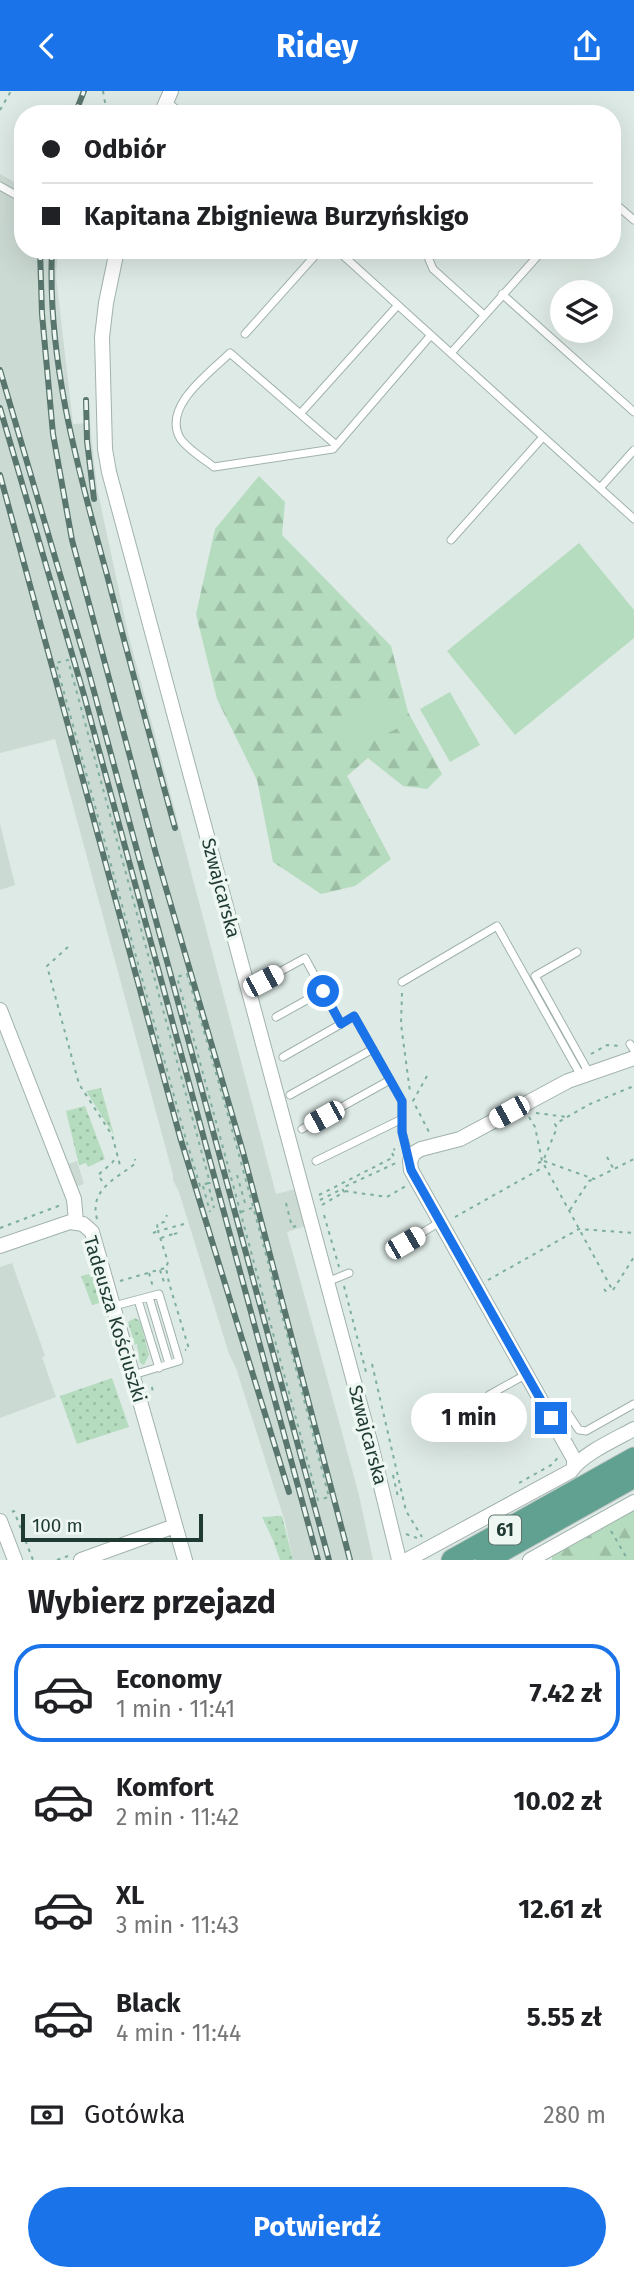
<!DOCTYPE html>
<html lang="pl">
<meta charset="utf-8">
<style>
:root{--surface:#fff;--page:#f2f2f2;--text:#202124;--muted:#757577;--line:#e0e0e0;--accent:#1a73e8}
body{margin:0;font-family:"Fira Sans",sans-serif;background:var(--page);color:var(--text);height:100vh;display:flex;flex-direction:column;font-size:26px;white-space:nowrap}
*{box-sizing:border-box;margin:0}
p{font-size:23px;color:var(--muted)}
.icon{flex:none;width:38px;height:38px;fill:none;stroke:currentColor;stroke-width:2;stroke-linecap:round;stroke-linejoin:round}
.map{position:relative;height:1469px;overflow:hidden}
.side{display:flex;flex-direction:column;background:var(--surface);flex:1}
.side>*{flex:none}
.banner{position:absolute;left:14px;top:14px;width:607px;height:154px;border-radius:28px;box-shadow:0 7px 28px #0002;display:grid;align-content:center;height:154px;padding:0 28px;background:var(--surface)}
.fabs{position:absolute;left:550px;top:189px;display:grid;gap:14px}
.fabs a{display:grid;place-items:center;width:63px;height:63px;border-radius:50%;background:var(--surface);box-shadow:0 7px 28px #0002;font-size:35px}
.scale{position:absolute;left:21px;bottom:18px;width:182px;box-sizing:border-box;padding-left:7px;border:4px solid #1f3a33;border-top:0;font-size:19px;line-height:24px;white-space:nowrap;color:#1f3a33;-webkit-text-stroke:5px #eef7f2;paint-order:stroke}
.end{position:absolute;width:32px;height:32px;margin:-16px;border:9px solid #1a73e8;background:#fff;box-shadow:0 0 0 4px #fff}
.from{border-radius:50%}
.bubble{position:absolute;height:49px;border-radius:24px;background:var(--surface);box-shadow:0 7px 28px #0002;font-size:23px;font-weight:700;line-height:49px;text-align:center}
.car{position:absolute;width:21px;height:42px;margin:-21px -10px;border-radius:9px;box-shadow:0 0 5px 2px #0007;background:linear-gradient(#fff 24%,#345 0 40%,#fff 0 76%,#345 0 86%,#fff 0)}
.banner b{display:flex;align-items:center;gap:24px;height:66px;font-size:26px}
.banner b+b{border-top:2px solid var(--line)}
.banner i{width:18px;height:18px;background:var(--text)}
ul{padding:0;list-style:none}
li{display:flex;align-items:center;gap:21px;height:98px;margin:0 14px 10px;padding:0 14px;border:4px solid transparent;border-radius:28px}
li div{flex:1}
li b{display:block;font-size:26px}
li em{font-style:normal;font-weight:700}
li.current{border-color:var(--accent)}
li>.icon{width:63px;height:63px;stroke-width:1.5}
h2{padding:0 28px;font-size:32px;line-height:84px}
.pay{display:flex;align-items:center;gap:18px;height:77px;padding:0 28px;font-size:26px}
.pay p{margin-inline-start:auto}
.cta{display:flex;gap:14px;margin-top:auto;padding:14px 28px}
.cta a{flex:1;height:80px;border-radius:42px;background:var(--accent);color:#fff;font-size:28px;font-weight:700;line-height:80px;text-align:center}
header{display:flex;justify-content:space-between;align-items:center;height:91px;padding:0 28px;background:var(--accent);color:#fff;font-size:32px;font-weight:700}
.map>svg:first-child{display:block}
.built{fill:#ccdad4}
.grass{fill:url(#grass-dots)}
.forest{fill:url(#forest-firs)}
.park{fill:#b6dcc0}
.lines{fill:none;stroke-linecap:round;stroke-linejoin:round}
.lane-casing{stroke:#a1b2ac;stroke-width:9}
.street-casing{stroke:#a1b2ac;stroke-width:16}
.primary-casing{stroke:#bcc4c2;stroke-width:23}
.path{stroke:#7dae9f;stroke-width:2;stroke-dasharray:3.5 5;stroke-linecap:butt}
.lane{stroke:#fff;stroke-width:7}
.street{stroke:#fff;stroke-width:14}
.primary{stroke:#61a191;stroke-width:21}
.rail-casing{stroke:#59766e;stroke-width:6}
.rail{stroke:#eef7f2;stroke-width:3.5;stroke-dasharray:10;stroke-linecap:butt}
.route{stroke:#1a73e8;stroke-width:9}
.labels{text-anchor:middle;dominant-baseline:central;stroke-width:7;stroke-linejoin:round;paint-order:stroke}
.shield{fill:#eef7f2;stroke:#5d736c;stroke-width:2}
.shield-label{font-size:18px;font-weight:bold;fill:#1f3a33}
.street-label{font-size:19px;fill:#1f3a33;stroke:#eef7f2}
</style>
<header><svg class="icon" aria-label="back" viewBox="0 0 24 24"><path d="M15 5l-7 7 7 7"/></svg>Ridey<svg class="icon" aria-label="share" viewBox="0 0 24 24"><path d="M12 15V3M7 8l5-5 5 5M5 13v7h14v-7"/></svg></header>
<div class="map">
<svg width="634" height="1469" viewBox="0 0 634 1469">
<defs>
<pattern id="grass-dots" width="8" height="8" patternUnits="userSpaceOnUse" patternTransform="scale(1.75)"><rect width="8" height="8" fill="#b6dcc0"/><path d="M2 2h.1M6 6h.1" fill="none" stroke="#9cbea5" stroke-width="1.8" stroke-linecap="round"/></pattern>
<pattern id="forest-firs" width="22" height="20" patternUnits="userSpaceOnUse" patternTransform="scale(1.75)"><rect width="22" height="20" fill="#b6dcc0"/><path d="M5 1l3.5 6h-7zM16 11l3.5 6h-7z" fill="#9cbea5"/></pattern>
</defs>
<rect width="100%" height="100%" fill="#deeae5"/>
<path class="built" d="M0 83 23 96V159H58L56 185 73 333 90 332 97 397 128 542 276 1103 296 1098 306 1135 287 1141 358 1400 373 1469H293L285 1431 236 1277 229 1263 179 1101 173 1089V1084L55 648 0 662Z
M0 733 15 794 0 799Z
M77 1070 84 1093 75 1096 66 1074Z
M12 1172 43 1259 45 1265 42 1266 56 1306 0 1327V1176Z"/>
<path class="grass" d="M101 997 114 1044 86 1000Z
M85 1015 105 1068 88 1076 86 1072 79 1074 66 1020Z
M89 1183 90 1186H95L103 1211 92 1214 81 1185Z
M135 1227 140 1230 149 1264 144 1274 140 1272 137 1253 135 1254 128 1231Z
M112 1287 129 1336 77 1353 60 1305Z
M282 1425 293 1469H280L273 1449 262 1426Z"/>
<path class="forest" d="M259 385 285 411 282 444 391 555 408 621 442 683 427 698 403 695 368 667 347 685 391 768 355 795 321 803 273 771 257 689 217 608 196 523 215 438Z
M634 1416V1469H552V1465Z"/>
<path class="park" d="M579 452 634 519V547L515 644 447 560Z
M450 601 480 654 450 671 420 618Z
M383 606 398 637 344 664 328 633Z"/>
<g class="lines">
<g class="lane-casing">
<path id="lane" d="M167 11 183 23
M0 95 23 108
M612 110 634 129
M337 159 634 428
M425 159 433 178 484 224
M502 203 634 321
M245 243 320 159
M451 262 543 159
M300 323 398 214
M336 354 230 262C211 281 162 315 180 347 187 358 204 368 214 376L333 358 431 244
M600 397 634 359
M451 449 543 346
M577 861 535 885 589 982
M263 890 305 867 341 933 354 925 402 1010V1041L410 1069
M402 891 497 835 581 985
M276 926 323 900
M630 953 634 959
M283 966 341 933
M290 1004 373 958
M302 1038 390 989
M316 1070 402 1028
M405 1152 440 1131
M327 1191 349 1182
M149 1206 169 1273
M138 1209 159 1277
M114 1215 159 1203 179 1270 133 1284
M489 1304 525 1284
M551 1327 563 1320 567 1321 579 1339 586 1340 634 1313"/>
</g>
<g class="street-casing">
<path id="street" d="M161 23 171 0
M117 159 106 212 102 246 105 358 109 381 371 1354 399 1469
M0 919 74 1108 76 1131
M0 1155 70 1131 83 1133 92 1141 185 1469
M574 1374V1368L411 1079 410 1070 414 1062 421 1058 460 1048 568 990 634 967
M0 1430 15 1469
M81 1469 175 1435
M407 1469 571 1380C582 1363 616 1348 634 1338
M530 1469 634 1411"/>
</g>
<g class="primary-casing">
<path id="primary" d="M452 1469 634 1367
M486 1469 634 1386"/>
</g>
<path class="path" d="M103 0 107 23
M0 19 11 0
M68 856 47 875 79 993 112 1044 121 1078
M187 883C239 1056 284 1231 329 1406L318 1409 177 886Z
M402 902 401 933 410 1001
M591 963 607 954 621 955
M427 985 413 1010 429 1041
M536 1022 567 1026
M529 1026 535 1036 542 1070 613 1200
M607 1066 613 1077
M544 1070 594 1088 634 1068
M538 1072 543 1070 557 1037 555 1033 590 1013 634 995
M237 1084 245 1112
M102 1090 98 1084 112 1072 117 1065
M208 1092 200 1095 185 1045 56 572 68 569 210 1092H208L214 1117
M203 1095 210 1121
M345 1100 387 1106 406 1095
M319 1104 394 1066 391 1060 395 1058
M320 1109 342 1098
M286 1112 292 1136 297 1135
M322 1114 344 1101 342 1097 396 1072
M570 1119 589 1090 594 1088
M241 1121 252 1117
M324 1124 339 1176
M455 1126 544 1076
M97 1128C89 1098 116 1088 136 1072L135 1068
M184 1133 158 1140 168 1171 166 1177 169 1192 189 1258 185 1259
M0 1137 61 1114
M153 1142 158 1140 157 1133 164 1131 167 1124
M174 1143 182 1141
M161 1147 173 1143 174 1146
M160 1179 165 1194
M149 1182 153 1196
M488 1189 579 1138 634 1142
M120 1190 165 1177
M344 1195 366 1281
M604 1198 608 1203
M613 1199 634 1166
M372 1273 406 1420 422 1446
M152 1296 153 1303
M393 1384 398 1406
M519 1392 553 1373 558 1366
M12 1421 14 1420 33 1469
M611 1440 628 1469
M406 1443 417 1447
M57 1469 68 1465"/>
<use href="#lane" class="lane"/>
<use href="#street" class="street"/>
<use href="#primary" class="primary"/>
<g class="rail-casing">
<path id="rail" d="M75 23 84 0
M40 159 42 223 53 343 72 449 156 763 243 1061 350 1469
M52 159C47 270 78 378 107 484 129 569 152 653 175 737
M0 279 89 582 329 1469
M86 309 87 350 94 408
M0 317 84 604 318 1469
M0 384 180 1046 289 1401"/>
</g>
<use href="#rail" class="rail"/>
</g>
<g class="lines">
<path class="route" d="M323 900 341 933 354 925 402 1010V1041L411 1079 551 1327"/>
</g>
<g class="labels">
<rect class="shield" x="489" y="1424.5" width="32" height="29" rx="5"/>
<g class="shield-label">
<text x="505" y="1439">61</text>
</g>
<g class="street-label">
<text transform="translate(221 797) rotate(75)">Szwajcarska</text>
<text transform="translate(115 1228) rotate(73)">Tadeusza Kościuszki</text>
<text transform="translate(368 1344) rotate(75)">Szwajcarska</text>
</g>
</g>
</svg>
<div class="fabs">
<a><svg class="icon" aria-label="layers" viewBox="0 0 24 24"><path d="M12 4l9 5-9 5-9-5zM3 14l9 5 9-5"/></svg></a>
</div>
<div class="scale">100 m</div>
<i class="end from" style="left:323px;top:900px"></i>
<i class="end" style="left:551px;top:1327px"></i>
<div class="bubble" style="left:411px;top:1302px;width:116px">1 min</div>
<i class="car" style="left:263px;top:890px;rotate:62deg"></i>
<i class="car" style="left:509px;top:1021px;rotate:241deg"></i>
<i class="car" style="left:324px;top:1026px;rotate:241deg"></i>
<i class="car" style="left:405px;top:1152px;rotate:60deg"></i>
<div class="banner">
<b><i class="from"></i>Odbiór</b>
<b><i></i>Kapitana Zbigniewa Burzyńskigo</b>
</div>
</div>
<section class="side">
<h2>Wybierz przejazd</h2>
<ul>
<li class="current"><svg class="icon" aria-label="car" viewBox="0 0 24 24"><path d="M5 17H2v-5l4-1 3-4h7l3 4 3 1v5h-3M9 17h6M6 11h13"/><circle cx="7" cy="17" r="2"/><circle cx="17" cy="17" r="2"/></svg><div><b>Economy</b><p>1 min · 11:41</p></div><em>7.42 zł</em></li>
<li><svg class="icon" aria-label="car" viewBox="0 0 24 24"><path d="M5 17H2v-5l4-1 3-4h7l3 4 3 1v5h-3M9 17h6M6 11h13"/><circle cx="7" cy="17" r="2"/><circle cx="17" cy="17" r="2"/></svg><div><b>Komfort</b><p>2 min · 11:42</p></div><em>10.02 zł</em></li>
<li><svg class="icon" aria-label="car" viewBox="0 0 24 24"><path d="M5 17H2v-5l4-1 3-4h7l3 4 3 1v5h-3M9 17h6M6 11h13"/><circle cx="7" cy="17" r="2"/><circle cx="17" cy="17" r="2"/></svg><div><b>XL</b><p>3 min · 11:43</p></div><em>12.61 zł</em></li>
<li><svg class="icon" aria-label="car" viewBox="0 0 24 24"><path d="M5 17H2v-5l4-1 3-4h7l3 4 3 1v5h-3M9 17h6M6 11h13"/><circle cx="7" cy="17" r="2"/><circle cx="17" cy="17" r="2"/></svg><div><b>Black</b><p>4 min · 11:44</p></div><em>5.55 zł</em></li>
</ul>
<div class="pay"><svg class="icon" aria-label="cash" viewBox="0 0 24 24"><path d="M3 7h18v10H3z"/><circle cx="12" cy="12" r="2"/></svg>Gotówka<p>280 m</p></div>
<div class="cta"><a>Potwierdź</a></div>
</section>
